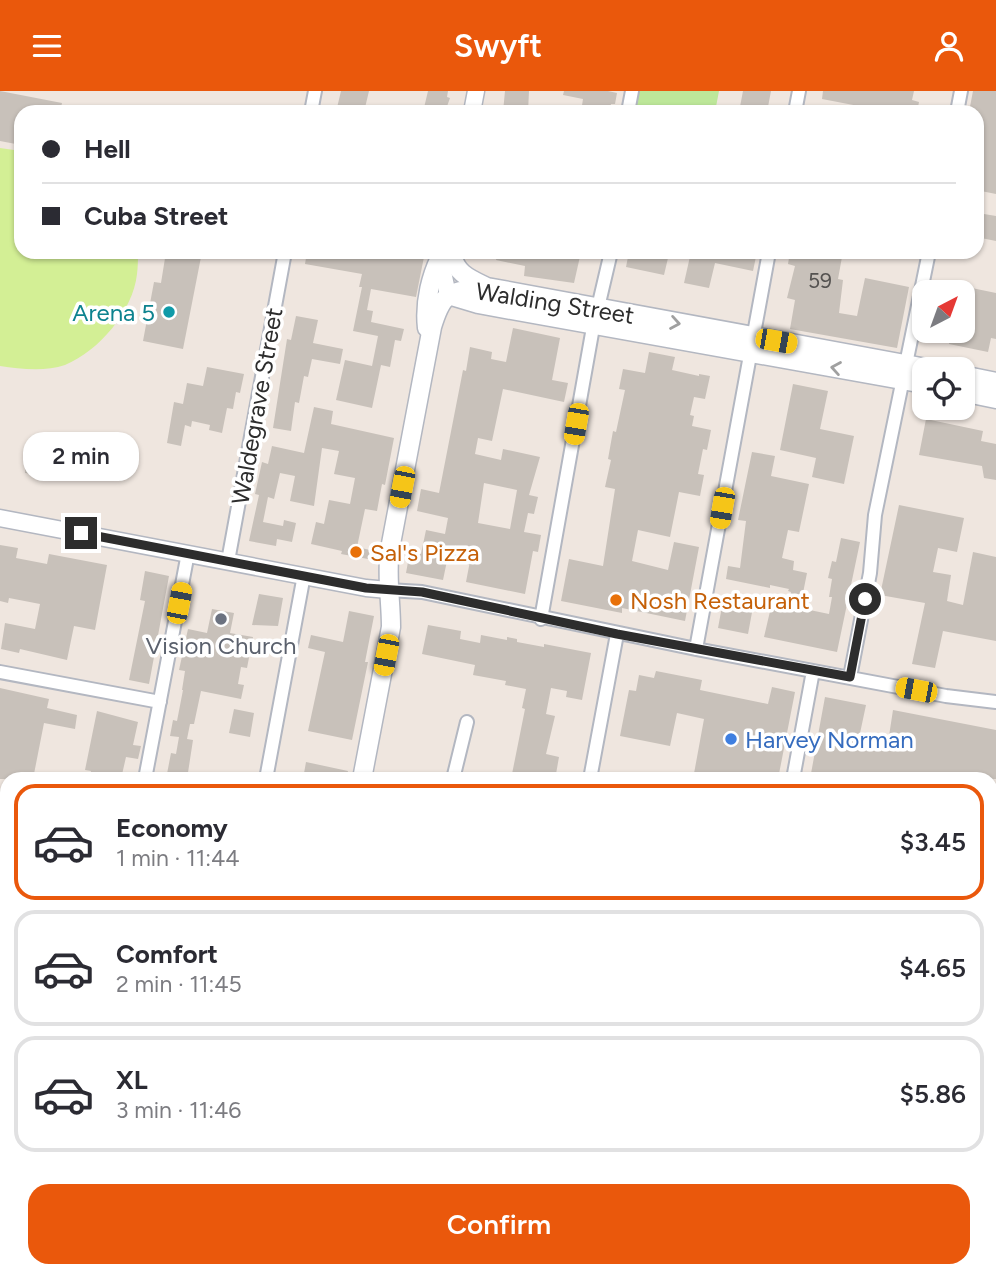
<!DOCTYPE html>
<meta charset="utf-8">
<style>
:root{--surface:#fff;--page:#f2f2f3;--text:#2b2b33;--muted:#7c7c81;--line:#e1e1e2;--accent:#ea580c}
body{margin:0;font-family:Figtree,sans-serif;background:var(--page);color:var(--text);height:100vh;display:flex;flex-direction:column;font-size:26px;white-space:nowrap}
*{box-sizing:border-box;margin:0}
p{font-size:23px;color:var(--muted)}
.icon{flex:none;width:38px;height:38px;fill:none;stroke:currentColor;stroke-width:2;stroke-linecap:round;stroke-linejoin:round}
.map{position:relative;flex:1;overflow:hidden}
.side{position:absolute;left:0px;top:681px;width:998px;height:506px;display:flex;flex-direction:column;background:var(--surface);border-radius:21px 21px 0 0;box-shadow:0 2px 5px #0004}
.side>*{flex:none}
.hud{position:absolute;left:14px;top:14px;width:970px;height:154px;border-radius:21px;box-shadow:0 2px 5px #0004;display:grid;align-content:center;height:154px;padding:0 28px;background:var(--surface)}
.needle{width:46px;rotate:41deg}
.controls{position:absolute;left:912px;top:189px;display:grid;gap:14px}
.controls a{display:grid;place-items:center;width:63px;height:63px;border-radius:14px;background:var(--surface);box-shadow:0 2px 5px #0004;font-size:35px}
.end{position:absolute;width:32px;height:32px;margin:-16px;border:9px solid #2d2d2d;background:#fff;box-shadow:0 0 0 4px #fff}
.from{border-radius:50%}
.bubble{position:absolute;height:49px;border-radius:21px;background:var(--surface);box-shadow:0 2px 5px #0004;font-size:23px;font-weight:600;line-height:49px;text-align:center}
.car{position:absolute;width:21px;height:42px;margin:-21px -10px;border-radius:9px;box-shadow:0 0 5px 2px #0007;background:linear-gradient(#f5c518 24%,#345 0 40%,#f5c518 0 76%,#345 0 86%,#f5c518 0)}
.hud b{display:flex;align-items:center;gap:24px;height:66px;font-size:26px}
.hud b+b{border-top:2px solid var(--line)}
.hud i{width:18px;height:18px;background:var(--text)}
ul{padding:12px 0 0;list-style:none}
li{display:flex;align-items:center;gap:21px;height:116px;margin:0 14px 10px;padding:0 14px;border:4px solid var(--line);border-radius:21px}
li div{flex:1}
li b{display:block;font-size:26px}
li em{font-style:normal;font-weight:600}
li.current{border-color:var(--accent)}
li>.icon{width:63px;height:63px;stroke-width:1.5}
.button{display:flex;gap:14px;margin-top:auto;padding:14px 28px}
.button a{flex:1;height:80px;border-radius:21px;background:var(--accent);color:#fff;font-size:28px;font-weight:600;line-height:80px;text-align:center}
header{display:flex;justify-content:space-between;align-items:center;height:91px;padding:0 28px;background:var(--accent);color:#fff;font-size:32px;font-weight:600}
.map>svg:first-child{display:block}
.green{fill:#bde799}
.pitch{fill:#d3ef95}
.plaza{fill:#dbd6d2}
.building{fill:#c8c1ba;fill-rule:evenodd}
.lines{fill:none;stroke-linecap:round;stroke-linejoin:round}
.minor-casing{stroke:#b3b7c1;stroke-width:16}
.tertiary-casing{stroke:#b3b7c1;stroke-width:19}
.secondary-casing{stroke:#b3b7c1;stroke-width:21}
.minor{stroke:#fff;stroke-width:12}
.tertiary{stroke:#fff;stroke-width:16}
.secondary{stroke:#fff;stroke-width:18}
.oneway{stroke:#a0a0a0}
.route{stroke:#2d2d2d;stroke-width:9}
.culture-dot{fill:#0f9aa8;stroke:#fff;stroke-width:2.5}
.food-dot{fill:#e8710a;stroke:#fff;stroke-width:2.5}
.worship-dot{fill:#6b7280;stroke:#fff;stroke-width:2.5}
.shop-dot{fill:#3f7fe0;stroke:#fff;stroke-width:2.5}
.labels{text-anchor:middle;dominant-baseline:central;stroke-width:7;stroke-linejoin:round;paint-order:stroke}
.number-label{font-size:21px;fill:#545250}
.street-label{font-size:24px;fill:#2d2d2d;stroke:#fff}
.culture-label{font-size:24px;fill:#0d838f;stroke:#fff;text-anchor:end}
.food-label{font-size:24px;fill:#c56008;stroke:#fff;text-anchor:start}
.worship-label{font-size:24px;fill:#5b616d;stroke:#fff}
.shop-label{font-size:24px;fill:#366cbe;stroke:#fff;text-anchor:start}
</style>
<header><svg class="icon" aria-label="menu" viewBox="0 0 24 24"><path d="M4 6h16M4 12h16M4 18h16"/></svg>Swyft<svg class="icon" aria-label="person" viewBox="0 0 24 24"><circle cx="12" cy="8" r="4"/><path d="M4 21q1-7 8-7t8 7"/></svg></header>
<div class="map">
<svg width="996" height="1185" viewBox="0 0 996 1185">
<rect width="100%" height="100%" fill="#efe6df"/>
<path class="green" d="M632 0H719L715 21H628Z
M0 810 7 812V969L0 968Z"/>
<path class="pitch" d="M0 57 21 60V161H138C138 168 138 176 137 183 133 220 99 260 65 274 45 281 20 278 0 275Z"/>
<path class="plaza" d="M991 718H996V1185H896L865 1180H990Z"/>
<path class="building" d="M0 0 62 12 60 21H21V54L0 50Z
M341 0H369L364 21H336Z
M428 0H448L447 6 450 7 445 21H423Z
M505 0H529L528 21H503Z
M564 0H608L617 2 615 13H611L609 21H581L583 8 563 4Z
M743 0H771L767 21H739Z
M823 0H914L912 9 919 11 917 21H890L822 8Z
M973 0H996V103L976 99V21H969Z
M984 123 996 125V150L976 146V130L983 131Z
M166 161H202L183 258 143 250 154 191 161 192Z
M307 161H425L416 206 371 198 367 219 373 220 371 231 404 238 401 250 395 249 390 276 381 274 372 317 336 309 345 269 372 275 378 245 353 240 362 196H359L362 183 305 173Z
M498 161H519L538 165 539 161H581L574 192 524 185 525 175 496 169Z
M629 161H651L650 164 668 167 664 184 626 176Z
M691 161H757L753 180 715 172 709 197 684 192Z
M790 161H840L839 166H842L838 188 843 189 839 222 857 225 865 187 909 196 897 257 790 238 795 209 787 207 795 175 788 173Z
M962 195 996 202V248L991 247 988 261 949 253 951 240H962Z
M296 225 318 229 313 252 343 258 340 273 312 268 308 286 304 285 299 312 295 311 291 340 273 337 287 248 291 249Z
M513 237 560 247 552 289 568 292 564 311 503 298 492 350 478 347 475 363 501 369 503 358 540 366 529 404 538 406 534 423 528 422 524 441 541 444 538 461 533 460 525 503 466 491 470 470 448 465 443 489 406 482 410 460 421 463 426 439 445 443 448 427 417 420 421 398 439 402 463 279 466 280 470 256 492 261 491 268 506 271ZM484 392 517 399 510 438 478 432Z
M649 261 675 266 672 279 699 285V283L710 285 705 308 694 306 690 324 694 325 692 335 711 339 707 359 703 358 698 383 704 384 700 405 679 401 670 446 638 439 632 470 668 479 674 451 699 456 685 530 622 517V522L561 510 569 468 603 475 615 398 605 396 611 369 608 368 613 340 616 341 625 299 619 298 623 278 645 282Z
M207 276 244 283 240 302 236 301 233 318 227 317 222 342 209 339 210 334 192 330 191 336 185 334 181 355 167 352 174 311 183 313 187 292 203 295Z
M793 293 828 300 820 338 854 345 844 393 812 386 816 367 780 359Z
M314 316 333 320 331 333 394 347 385 394 382 393 377 420 365 418 357 456 370 459 368 468 341 463 342 460 311 453 316 431 324 433 329 409 350 413 355 387 334 383 339 360 322 357 314 415 290 410 295 385 280 382 274 408 268 406 263 431 283 435 284 429 296 432 292 451 277 448 276 455 249 450 259 404 255 403 262 371 268 373 272 355 304 362Z
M926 328 983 340 981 350 996 353V389L984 387 982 375 919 364Z
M752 361 775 365 771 385 809 393 799 441 788 439 782 467 794 470 793 479 807 482 800 517 829 523 832 506H829L832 488 828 487 832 470 836 471 841 447 860 451 837 561 764 546 771 516 787 519 791 501 788 500 789 498 770 494V497L726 488 728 475 740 477 746 430 738 429Z
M27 365 43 367 40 384 25 382Z
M899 414 964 427 957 461 938 457 933 481 951 484 947 510 963 514 973 461 996 466V550L943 540 935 577 912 573 925 512 880 504Z
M0 454 18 457 16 467 47 473 49 463 107 474 95 539 74 535 67 569 20 558 19 562 1 558 5 532 35 538 40 513 9 507 8 512 0 510Z
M145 480 169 485 149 593 129 589 145 510 140 509Z
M259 503 283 507 278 535 252 534Z
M723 510 753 516 748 543 718 537Z
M212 518 234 522 230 542 253 546 247 577 241 576 238 593 244 594 241 608 201 600 194 633H190L187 648 193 649 187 688H166L171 662 176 663 179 646 170 645 173 629 177 630 183 599H182L185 580 179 579 188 538 207 542Z
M349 520 374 525 365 571H368L352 649 308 640 325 561 308 557 311 544 343 551Z
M428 534 461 540 460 548 480 552 481 544 507 549V546L517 548V551L544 556V553L591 562 582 609 566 606 567 600 551 597 546 623 555 625 546 663 559 666 556 683 545 681 544 688H511L525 618 522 617 526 598 505 594 506 590 473 584 475 574 422 563Z
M656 580 702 589 700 599 768 613 772 596 795 601 778 688H693L704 628 677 622 670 655 620 645 629 599 636 600 639 584 654 587Z
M0 597 49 608 47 617 77 624 75 638 44 632 33 688H0Z
M825 606 866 614 859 647H866L865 653 887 658 893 619 996 639V688H810Z
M234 618 254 622 250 646 229 642Z
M97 620 138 631 133 654 141 655 138 668 126 666 121 688H89L91 680 85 679Z
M306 671 348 680 346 688H303Z"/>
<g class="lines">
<g class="minor-casing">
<path id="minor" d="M311 21 315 0
M628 21 632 0
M795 21 799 0
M957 21 961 0
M228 470 285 161
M388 499 422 501 696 558 946 605 996 611
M541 528 592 242 611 161
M696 558 769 161
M0 581 160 611
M850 586 870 482 875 424 929 161
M145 688 188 462
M266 688 304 484
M453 688 467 631
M590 688 617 543
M793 688 813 580
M990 736 996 737
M990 752 996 753
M0 982 7 984
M0 999 7 1000
M0 1148 7 1149
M990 1171 996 1172
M955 1180 984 1185
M109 1185 110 1180
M660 1185 661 1180"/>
</g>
<g class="tertiary-casing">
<path id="tertiary" d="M472 21 476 0
M446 162 443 181 448 204
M0 427 366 497 388 499"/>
</g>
<g class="secondary-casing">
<path id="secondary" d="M452 161C454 182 470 188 487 196
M448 204 478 213 924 293
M427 237C424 211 431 183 443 161
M962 284 996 291
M962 301 996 308
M362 688 391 536C391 509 386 484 390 458L432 236C444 196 452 202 487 196L932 278
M0 774 7 775
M0 793 7 794
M319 1185 320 1180
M335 1185 336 1180"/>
</g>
<use href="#minor" class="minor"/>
<use href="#tertiary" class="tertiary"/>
<use href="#secondary" class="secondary"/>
</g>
<defs><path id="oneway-chevron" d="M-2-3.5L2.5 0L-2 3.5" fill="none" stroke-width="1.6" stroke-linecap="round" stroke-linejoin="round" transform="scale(1.75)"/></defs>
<g class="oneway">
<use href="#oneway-chevron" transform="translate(675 232) rotate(10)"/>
<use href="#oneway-chevron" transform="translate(836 277) rotate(-170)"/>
</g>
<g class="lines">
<path class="route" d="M81 442 366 497 422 501 617 543 850 586 865 508"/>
</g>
<circle class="culture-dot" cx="169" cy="221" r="7"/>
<g class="food-dot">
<circle cx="356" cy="461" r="7"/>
<circle cx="616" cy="509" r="7"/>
</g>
<circle class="worship-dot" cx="221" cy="528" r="7"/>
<circle class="shop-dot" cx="731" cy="648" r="7"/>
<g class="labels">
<g class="number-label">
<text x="820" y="189">59</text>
</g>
<g class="street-label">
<text transform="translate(555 212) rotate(9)">Walding Street</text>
<text transform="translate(257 315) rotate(-80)">Waldegrave Street</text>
</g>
<g class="culture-label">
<text x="155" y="221">Arena 5</text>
</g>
<g class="food-label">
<text x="370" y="461">Sal's Pizza</text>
<text x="630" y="509">Nosh Restaurant</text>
</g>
<g class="worship-label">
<text x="221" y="554">Vision Church</text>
</g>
<g class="shop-label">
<text x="745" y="648">Harvey Norman</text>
</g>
</g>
</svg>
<div class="controls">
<a><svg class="needle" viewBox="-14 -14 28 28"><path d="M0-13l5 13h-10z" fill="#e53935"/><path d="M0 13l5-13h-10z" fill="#7c7c81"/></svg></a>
<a><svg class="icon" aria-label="locate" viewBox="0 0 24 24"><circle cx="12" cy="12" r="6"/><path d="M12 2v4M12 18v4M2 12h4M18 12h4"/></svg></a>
</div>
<i class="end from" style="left:865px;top:508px"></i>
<i class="end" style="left:81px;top:442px"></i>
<div class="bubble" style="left:23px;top:341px;width:116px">2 min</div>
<i class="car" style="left:776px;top:250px;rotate:100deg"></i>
<i class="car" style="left:576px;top:333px;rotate:190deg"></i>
<i class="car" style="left:402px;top:396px;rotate:191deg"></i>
<i class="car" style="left:722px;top:417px;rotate:190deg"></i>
<i class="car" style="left:179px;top:512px;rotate:11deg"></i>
<i class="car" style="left:386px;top:564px;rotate:191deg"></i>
<i class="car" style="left:916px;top:599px;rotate:281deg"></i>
<div class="hud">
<b><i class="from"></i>Hell</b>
<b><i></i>Cuba Street</b>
</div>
<section class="side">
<ul>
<li class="current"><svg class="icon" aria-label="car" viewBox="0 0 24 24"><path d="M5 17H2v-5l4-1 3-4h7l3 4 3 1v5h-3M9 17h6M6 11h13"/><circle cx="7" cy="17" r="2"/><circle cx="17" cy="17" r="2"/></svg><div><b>Economy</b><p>1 min · 11:44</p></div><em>$3.45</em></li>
<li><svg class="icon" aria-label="car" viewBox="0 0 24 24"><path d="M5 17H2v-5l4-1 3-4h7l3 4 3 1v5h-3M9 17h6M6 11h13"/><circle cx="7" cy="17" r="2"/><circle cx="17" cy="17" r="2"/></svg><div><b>Comfort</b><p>2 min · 11:45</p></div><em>$4.65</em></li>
<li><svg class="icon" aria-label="car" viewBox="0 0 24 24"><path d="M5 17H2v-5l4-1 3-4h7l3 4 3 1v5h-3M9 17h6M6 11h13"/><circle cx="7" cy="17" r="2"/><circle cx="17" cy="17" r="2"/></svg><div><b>XL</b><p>3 min · 11:46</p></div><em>$5.86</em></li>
</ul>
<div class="button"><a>Confirm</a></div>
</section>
</div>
